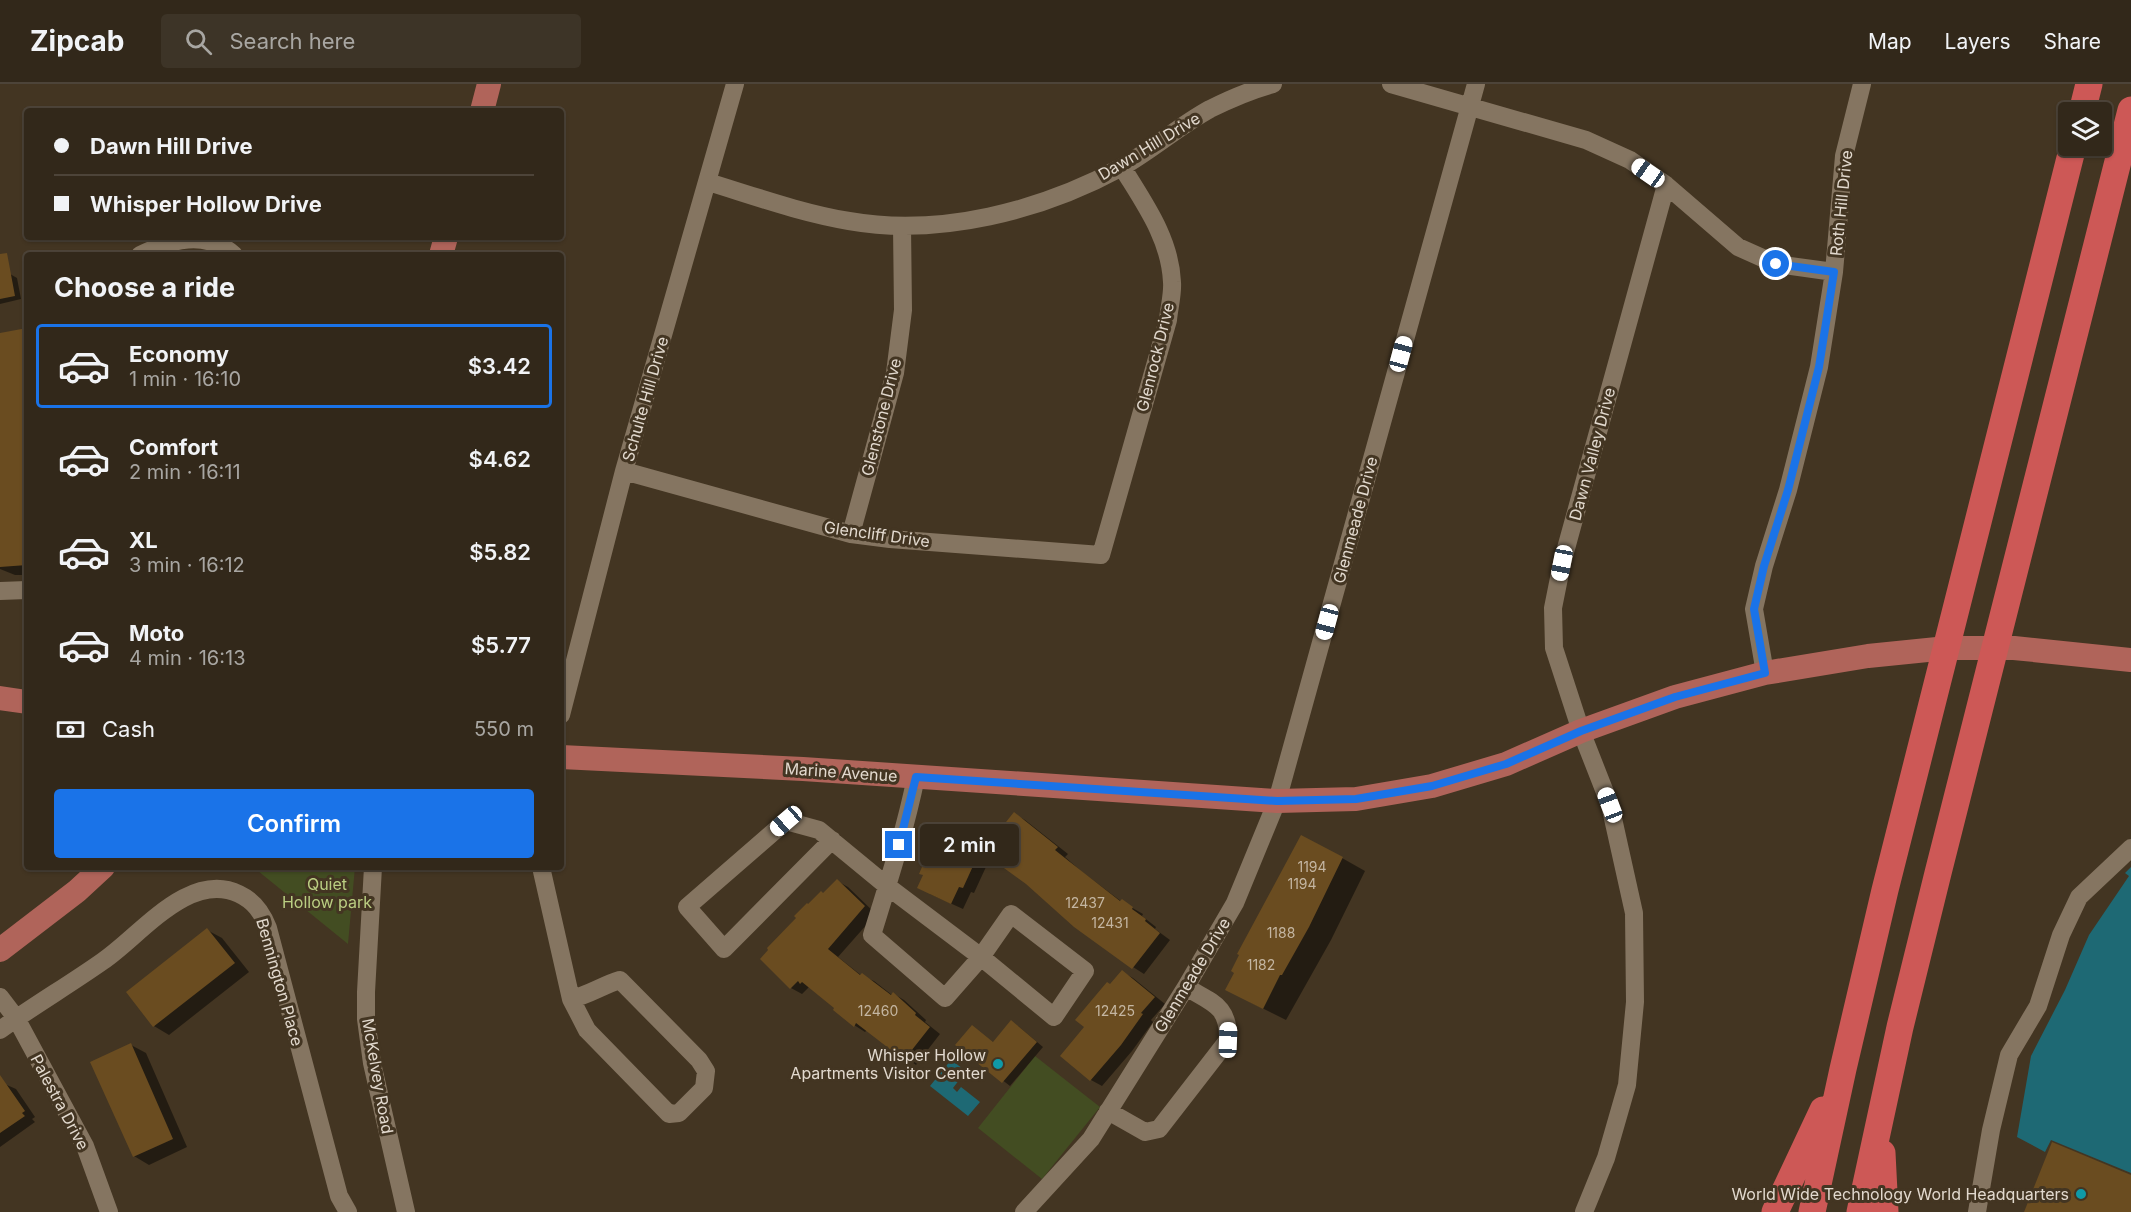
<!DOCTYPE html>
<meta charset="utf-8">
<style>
:root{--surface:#32281a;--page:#3d3427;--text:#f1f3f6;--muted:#a8a6a2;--line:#4d4439;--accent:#1a73e8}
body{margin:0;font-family:Inter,sans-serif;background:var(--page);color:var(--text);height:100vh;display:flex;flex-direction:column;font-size:22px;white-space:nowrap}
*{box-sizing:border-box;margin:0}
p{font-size:20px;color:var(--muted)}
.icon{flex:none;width:33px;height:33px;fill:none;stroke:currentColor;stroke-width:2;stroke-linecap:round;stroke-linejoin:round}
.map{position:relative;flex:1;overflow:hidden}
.drawer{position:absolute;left:24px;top:168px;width:540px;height:618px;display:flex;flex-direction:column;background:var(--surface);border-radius:6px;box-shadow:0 2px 4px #0004,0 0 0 2px var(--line)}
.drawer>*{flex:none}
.guide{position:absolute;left:24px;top:24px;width:540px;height:132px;border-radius:6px;box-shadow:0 2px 4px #0004,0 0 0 2px var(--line);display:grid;align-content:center;height:132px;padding:0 30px;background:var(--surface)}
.fabs{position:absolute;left:2058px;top:18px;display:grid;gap:12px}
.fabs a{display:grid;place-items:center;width:54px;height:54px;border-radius:6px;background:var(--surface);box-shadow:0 2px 4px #0004,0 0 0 2px var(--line);font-size:30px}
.end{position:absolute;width:27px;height:27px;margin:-14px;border:8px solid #1a73e8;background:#fff;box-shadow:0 0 0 3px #fff}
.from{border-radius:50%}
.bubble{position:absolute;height:42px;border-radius:6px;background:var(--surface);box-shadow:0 2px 4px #0004,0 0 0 2px var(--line);font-size:20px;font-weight:600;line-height:42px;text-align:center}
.car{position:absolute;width:18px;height:36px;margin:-18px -9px;border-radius:8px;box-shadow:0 0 4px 2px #0007;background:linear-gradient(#fff 24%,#345 0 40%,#fff 0 76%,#345 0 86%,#fff 0)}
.guide b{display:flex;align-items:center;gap:21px;height:57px;font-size:22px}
.guide b+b{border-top:2px solid var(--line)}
.guide i{width:15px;height:15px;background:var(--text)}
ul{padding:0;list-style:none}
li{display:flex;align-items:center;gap:18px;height:84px;margin:0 12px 9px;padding:0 18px;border:3px solid transparent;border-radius:6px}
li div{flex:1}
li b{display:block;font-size:22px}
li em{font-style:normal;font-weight:600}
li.active{border-color:var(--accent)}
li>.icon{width:54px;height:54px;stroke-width:1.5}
h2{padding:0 30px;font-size:27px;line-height:72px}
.pay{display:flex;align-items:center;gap:15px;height:66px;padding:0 30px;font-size:22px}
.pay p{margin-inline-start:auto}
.button{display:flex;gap:12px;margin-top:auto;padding:12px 30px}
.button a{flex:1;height:69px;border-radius:6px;background:var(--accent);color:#fff;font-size:24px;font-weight:600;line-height:69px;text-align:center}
header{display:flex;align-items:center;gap:36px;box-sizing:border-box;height:84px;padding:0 30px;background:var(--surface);border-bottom:2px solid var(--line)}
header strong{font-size:28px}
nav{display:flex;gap:33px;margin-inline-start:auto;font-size:21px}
.search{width:420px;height:54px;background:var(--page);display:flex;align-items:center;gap:15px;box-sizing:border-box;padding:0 21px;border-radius:6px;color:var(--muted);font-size:22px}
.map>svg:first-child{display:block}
.green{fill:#434d22}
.water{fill:#1e6974}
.shadow{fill:#0007}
.building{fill:#6a4c20}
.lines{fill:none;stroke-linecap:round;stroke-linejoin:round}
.minor{stroke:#857561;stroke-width:18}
.major{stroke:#b0645a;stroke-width:24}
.highway{stroke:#cd5856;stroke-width:27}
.route{stroke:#1a73e8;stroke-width:8}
.culture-dot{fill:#0f9aa8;stroke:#433522;stroke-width:2}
.labels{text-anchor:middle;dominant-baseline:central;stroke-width:6;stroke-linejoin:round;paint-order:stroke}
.number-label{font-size:14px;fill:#c4b6a2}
.street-label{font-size:16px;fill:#e2d9ce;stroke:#433522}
.park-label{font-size:16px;fill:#bace82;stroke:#433522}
.poi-label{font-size:16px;fill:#e2d9ce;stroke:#433522;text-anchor:end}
</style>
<header>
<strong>Zipcab</strong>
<div class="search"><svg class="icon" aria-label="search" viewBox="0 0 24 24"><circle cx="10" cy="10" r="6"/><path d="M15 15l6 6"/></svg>Search here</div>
<nav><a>Map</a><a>Layers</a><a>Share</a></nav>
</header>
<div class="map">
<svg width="2131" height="1128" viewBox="0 0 2131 1128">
<rect width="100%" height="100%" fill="#433522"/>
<path class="green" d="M253 783H355L348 860Z
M1035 972 1100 1023 1042 1095 978 1044Z"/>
<path class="water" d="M2131 783V1089L2051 1056 2045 1068 2017 1053 2031 972 2065 906 2089 851 2129 792 2125 789Z
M951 976 966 987 953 1004 957 1008 961 1003 980 1018 968 1032 930 1002Z"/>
<path class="shadow" d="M10 190 17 194 21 215 0 220V192Z
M27 245V491H15L0 485V250Z
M1014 730 1025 736 1068 770 1065 773 1081 787 1122 818 1143 830 1142 832 1156 843 1155 845 1170 856 1144 890 1133 883 991 772 974 809 971 808 963 825 930 810 942 740 989 762Z
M1342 774 1365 787 1331 856 1286 936 1250 918Z
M837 797 848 803 876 830 838 873 862 892 874 897 892 911 894 910 904 916 926 936 925 938 940 950 916 981 867 946 865 948 854 941 836 924 809 903 802 910 791 904 824 811Z
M207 846 222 854 249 888 169 951 154 942Z
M1122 888 1133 894 1165 920 1151 936 1153 938 1132 967 1102 1002 1091 996 1086 943Z
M1018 942 1043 963 1010 1002 957 961 972 943 994 959Z
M131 961 146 969 187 1063 149 1081 134 1072Z
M0 998 16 1005 35 1033 32 1035 35 1038 0 1063Z"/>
<path class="building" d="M7 169 15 212 0 215V170Z
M27 244V481L0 483V249Z
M1014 728 1058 763 1055 766 1070 778 1120 817 1122 815 1133 823 1132 825 1146 835 1145 837 1160 849 1132 885 1074 843 1026 800 982 768Z
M941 738 984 758 963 804 959 803 951 820 917 804 923 791 919 790Z
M1301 751 1343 773 1309 843 1282 891H1280L1263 925 1225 906 1234 889 1231 887 1239 871 1237 870Z
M837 795 865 822 828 865 860 891 862 889 891 911 893 908 916 929 915 931 930 943 904 976 856 939 854 943 833 926 834 924 802 898 800 900 798 897 790 905 760 875 768 866 767 864 796 834 794 832 807 819 808 820 821 807 823 809Z
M207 844 235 879 153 943 126 908Z
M1122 886 1155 913 1141 929 1143 930 1121 961 1090 997 1060 972 1084 943 1075 936 1107 898 1110 900Z
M1011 936 1037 958 1002 999 955 961 972 941 993 958Z
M131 959 173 1055 133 1073 90 978Z
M0 991 25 1027 22 1029 25 1032 0 1049Z
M2052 1058 2131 1091V1128H2024Z"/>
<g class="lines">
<path class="minor" d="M1391 0 1586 56 1630 76 1666 101 1738 163 1776 180 1834 188
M708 98C754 112 801 129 849 137 940 153 1041 127 1122 83 1152 66 1179 42 1210 25 1230 15 1251 6 1273 0
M140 171C171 156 205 145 234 171
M624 387 851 450 890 455 1101 471 1168 236C1169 224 1173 210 1172 198 1170 154 1144 119 1122 83
M851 450 895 289 903 226 902 142
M0 507 27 506
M1765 589 1754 525 1764 482 1788 406 1819 283 1834 188 1844 72 1862 0
M561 631 624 387 735 0
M832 756 724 865 687 823 786 737 819 746 887 802 981 873 1011 830 1085 887 1054 933 981 873 945 914 872 851C888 799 905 747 916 693
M373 783 366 908V935L372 979 406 1128
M541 783 571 915 587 946 669 1030 679 1029 704 1004 706 987 699 976 620 896C603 901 589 911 571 915
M0 913 16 934 85 1062 109 1128
M0 946C33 922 69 901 103 877 140 852 189 786 239 810 254 817 262 828 268 844L339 1112 348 1128
M1108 1027 1145 1048 1159 1045 1228 956C1229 921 1212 919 1186 903
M1024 1128 1091 1055 1186 903 1235 819 1277 717 1476 0
M1584 1128 1606 1074 1627 1001 1635 918 1634 829 1610 721 1581 647 1554 564 1553 524 1562 479 1666 101
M1977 1128 1991 1046 2009 971 2038 922 2061 851 2079 813 2131 764"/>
<path class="major" d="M482 27 489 0
M441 171 446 153
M0 614 27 618
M561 673 803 685 1277 717 1356 715 1432 702 1506 680 1581 647 1675 613 1765 589 1868 572 1947 564H2014L2131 576
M0 866 77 807 103 783"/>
<path class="highway" d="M2082 28 2089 0
M1882 1069 1885 1128
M1775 1128 1823 1026
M1812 1128 1843 985 1885 806 2073 62
M1860 1128 1900 943 1938 789 2131 26"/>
</g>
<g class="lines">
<path class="route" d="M899 761 916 693 1277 717 1356 715 1432 702 1506 680 1581 647 1675 613 1765 589 1754 525 1764 482 1788 406 1819 283 1834 188 1776 180"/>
</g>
<g class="culture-dot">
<circle cx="998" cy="980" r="6"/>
<circle cx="2081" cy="1110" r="6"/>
</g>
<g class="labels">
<g class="number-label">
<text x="1312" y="782">1194</text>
<text x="1302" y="799">1194</text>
<text x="1085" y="818">12437</text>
<text x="1110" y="838">12431</text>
<text x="1281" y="848">1188</text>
<text x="1261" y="880">1182</text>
<text x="878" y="926">12460</text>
<text x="1115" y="926">12425</text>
</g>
<g class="street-label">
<text transform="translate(1149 62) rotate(-31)">Dawn Hill Drive</text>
<text transform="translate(1841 119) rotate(-84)">Roth Hill Drive</text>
<text transform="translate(1155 273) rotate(-76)">Glenrock Drive</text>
<text transform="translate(645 315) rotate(-74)">Schulte Hill Drive</text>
<text transform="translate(881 333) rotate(-76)">Glenstone Drive</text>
<text transform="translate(1592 370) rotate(-75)">Dawn Valley Drive</text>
<text transform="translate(1355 436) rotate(-75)">Glenmeade Drive</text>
<text transform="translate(877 450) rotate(8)">Glencliff Drive</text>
<text transform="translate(841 688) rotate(4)">Marine Avenue</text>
<text transform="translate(1192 891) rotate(-59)">Glenmeade Drive</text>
<text transform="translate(280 898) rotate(74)">Bennington Place</text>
<text transform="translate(378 992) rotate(80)">McKelvey Road</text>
<text transform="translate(60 1018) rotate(62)">Palestra Drive</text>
</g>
<g class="park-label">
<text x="327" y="800">Quiet<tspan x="327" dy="18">Hollow park</tspan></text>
</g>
<g class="poi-label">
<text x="986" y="971">Whisper Hollow<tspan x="986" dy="18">Apartments Visitor Center</tspan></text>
<text x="2069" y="1110">World Wide Technology World Headquarters</text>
</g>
</g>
</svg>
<div class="fabs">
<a><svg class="icon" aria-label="layers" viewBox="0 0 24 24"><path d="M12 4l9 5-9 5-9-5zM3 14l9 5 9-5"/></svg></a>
</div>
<i class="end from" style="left:1776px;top:180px"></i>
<i class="end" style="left:899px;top:761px"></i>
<div class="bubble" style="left:920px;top:740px;width:99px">2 min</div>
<i class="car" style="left:1648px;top:89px;rotate:305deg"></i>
<i class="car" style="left:1401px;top:270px;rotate:15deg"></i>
<i class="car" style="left:1562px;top:479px;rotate:191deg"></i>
<i class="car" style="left:1327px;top:538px;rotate:195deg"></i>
<i class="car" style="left:1610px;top:721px;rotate:339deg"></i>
<i class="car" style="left:786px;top:737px;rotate:229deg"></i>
<i class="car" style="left:1228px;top:956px;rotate:2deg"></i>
<div class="guide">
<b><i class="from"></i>Dawn Hill Drive</b>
<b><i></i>Whisper Hollow Drive</b>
</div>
<section class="drawer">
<h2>Choose a ride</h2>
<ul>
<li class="active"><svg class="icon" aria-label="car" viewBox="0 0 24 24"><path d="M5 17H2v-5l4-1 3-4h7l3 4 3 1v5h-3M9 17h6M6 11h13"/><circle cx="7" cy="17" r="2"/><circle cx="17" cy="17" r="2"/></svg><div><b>Economy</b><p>1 min · 16:10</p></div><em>$3.42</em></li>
<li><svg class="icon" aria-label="car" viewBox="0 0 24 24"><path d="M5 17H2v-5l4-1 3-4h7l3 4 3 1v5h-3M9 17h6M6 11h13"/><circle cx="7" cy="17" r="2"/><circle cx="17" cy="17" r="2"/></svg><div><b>Comfort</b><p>2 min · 16:11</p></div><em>$4.62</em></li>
<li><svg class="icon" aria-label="car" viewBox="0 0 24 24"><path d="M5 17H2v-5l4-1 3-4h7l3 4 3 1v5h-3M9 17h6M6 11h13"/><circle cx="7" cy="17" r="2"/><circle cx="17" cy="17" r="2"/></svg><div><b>XL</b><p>3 min · 16:12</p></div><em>$5.82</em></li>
<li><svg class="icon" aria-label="car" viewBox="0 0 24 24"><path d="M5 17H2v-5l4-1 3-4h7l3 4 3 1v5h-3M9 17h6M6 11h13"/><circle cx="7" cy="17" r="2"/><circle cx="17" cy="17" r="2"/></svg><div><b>Moto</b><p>4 min · 16:13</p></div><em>$5.77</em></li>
</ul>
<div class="pay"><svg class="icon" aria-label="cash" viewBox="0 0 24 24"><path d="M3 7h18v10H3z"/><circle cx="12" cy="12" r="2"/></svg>Cash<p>550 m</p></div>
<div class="button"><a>Confirm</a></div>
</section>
</div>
